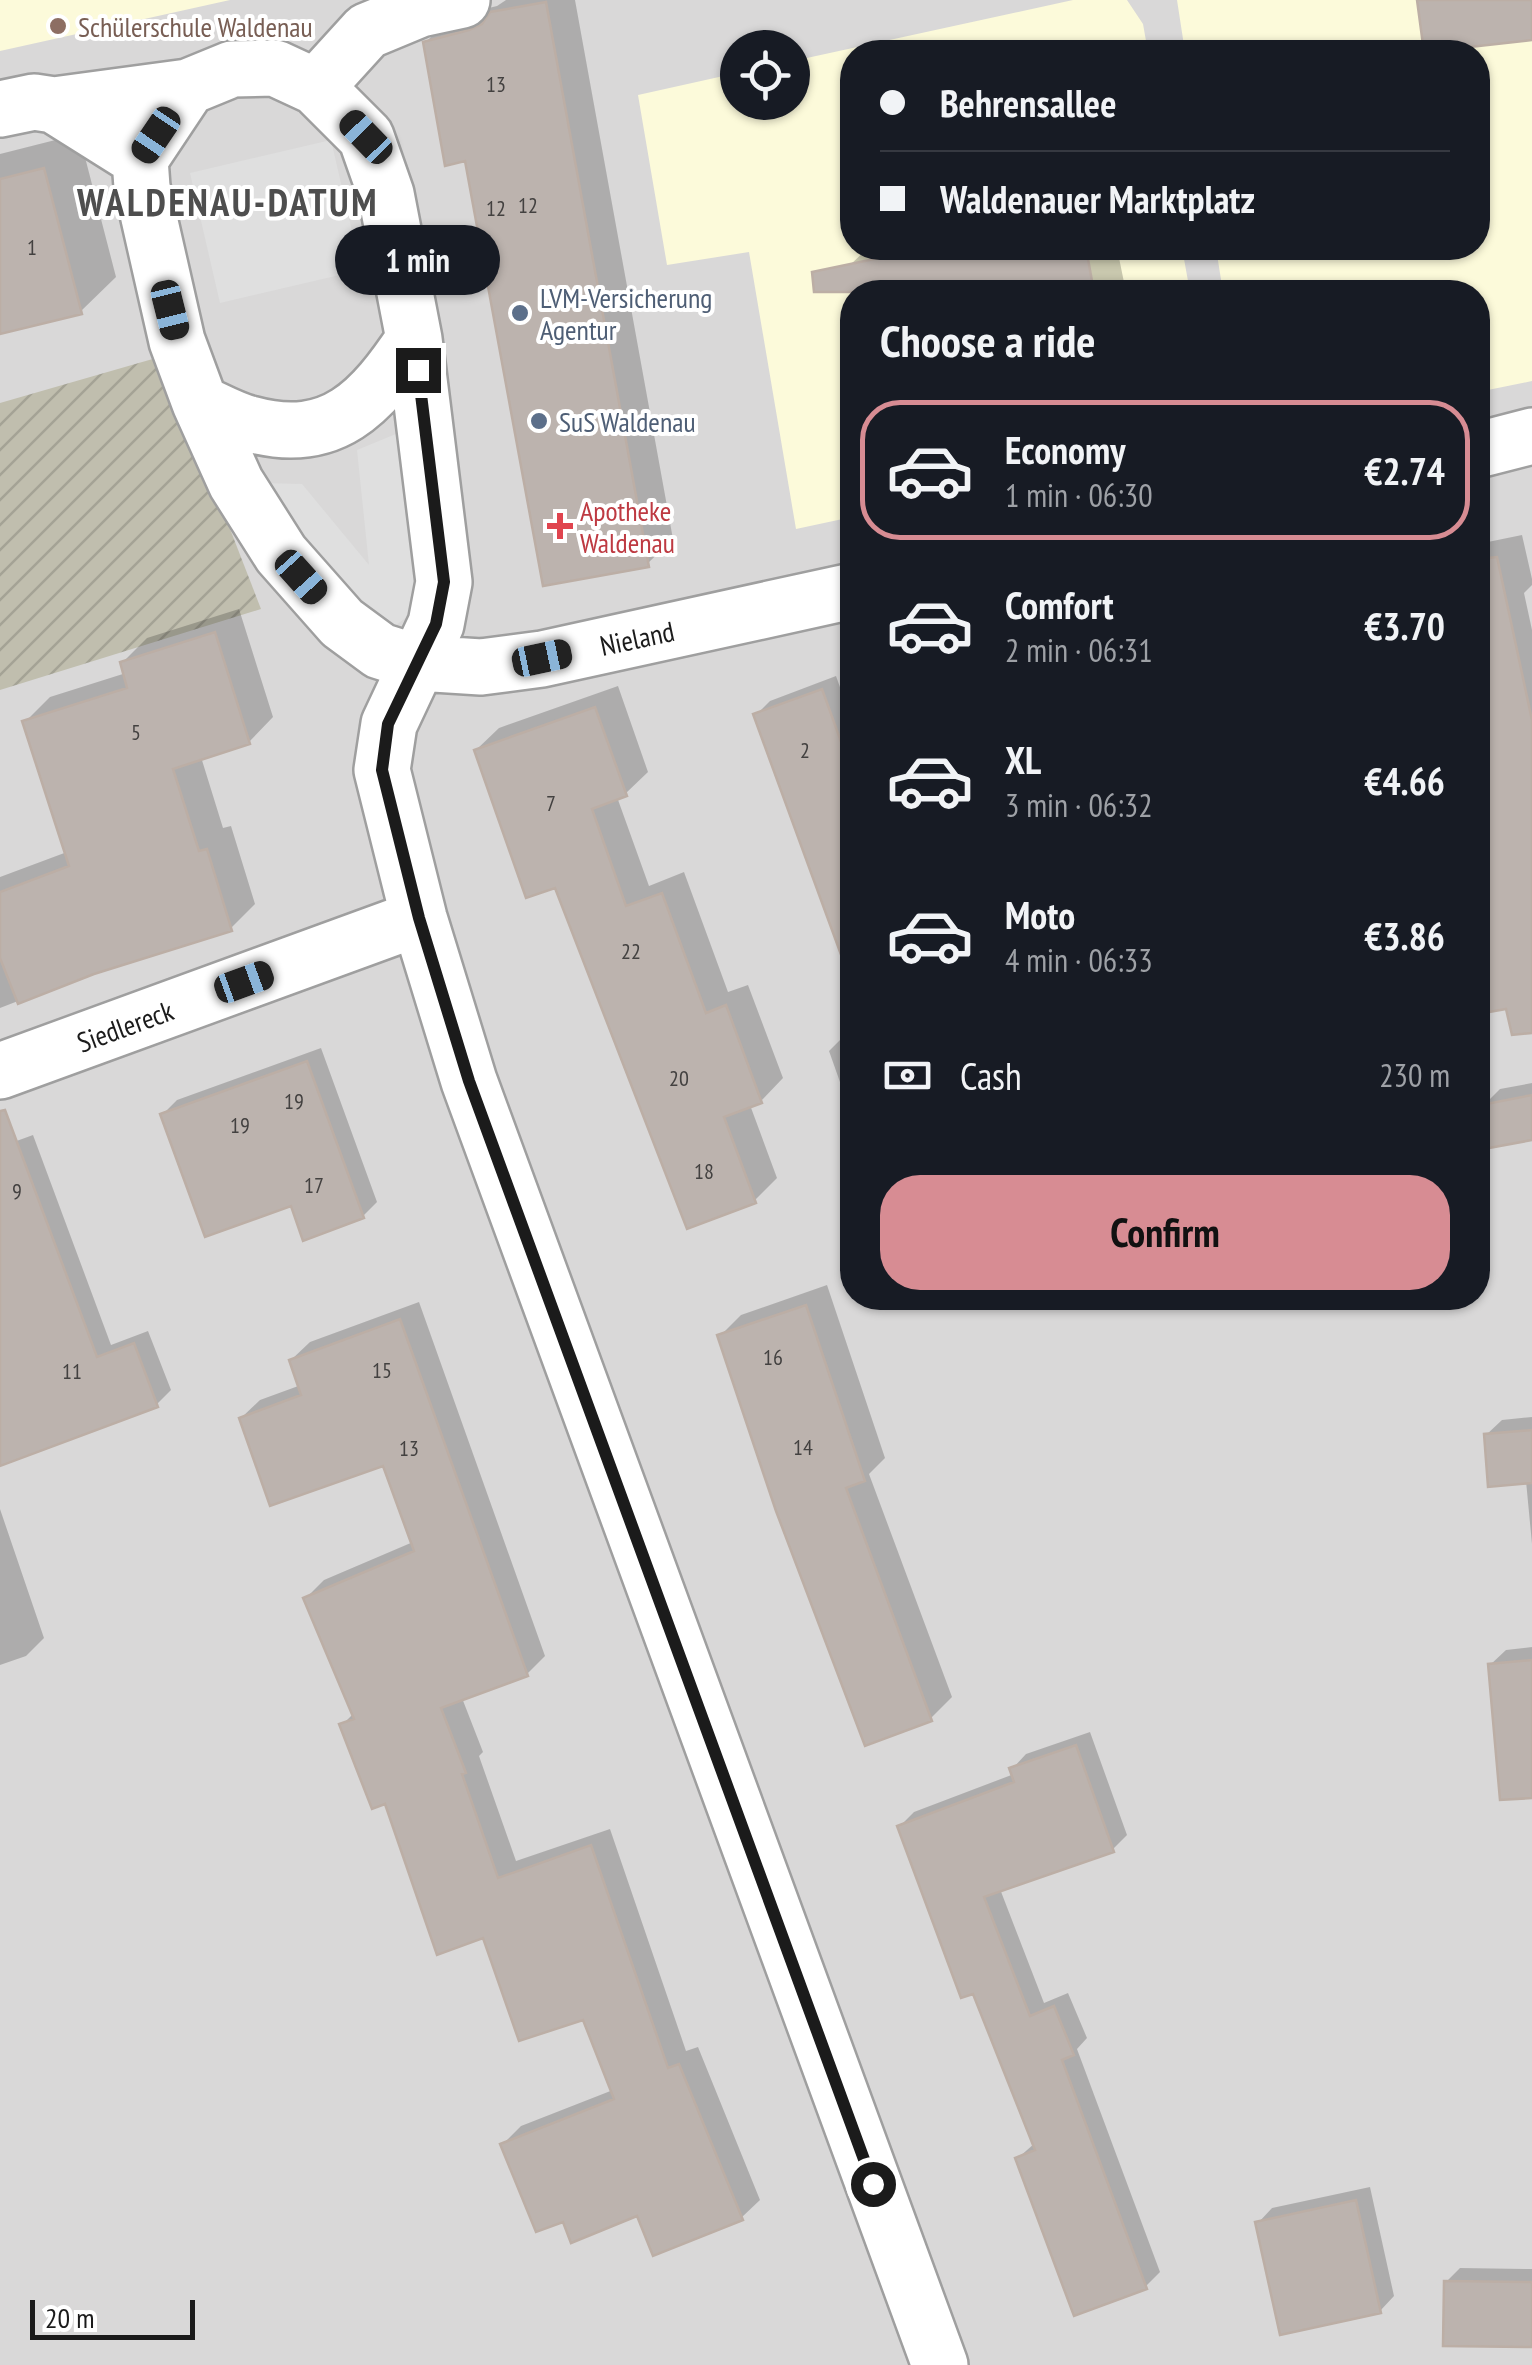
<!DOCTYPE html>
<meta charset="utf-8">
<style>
:root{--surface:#171b24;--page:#242831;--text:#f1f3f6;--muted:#9ea1a6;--line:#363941;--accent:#d78c93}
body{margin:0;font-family:"PT Sans Narrow",sans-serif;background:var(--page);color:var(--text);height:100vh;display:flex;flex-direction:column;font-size:38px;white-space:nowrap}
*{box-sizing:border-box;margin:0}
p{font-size:32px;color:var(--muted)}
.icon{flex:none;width:55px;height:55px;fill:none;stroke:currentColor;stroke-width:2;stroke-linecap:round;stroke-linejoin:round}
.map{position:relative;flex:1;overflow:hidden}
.details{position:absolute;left:840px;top:280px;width:650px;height:1030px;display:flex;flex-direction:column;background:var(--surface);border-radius:40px;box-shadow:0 2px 8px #0004}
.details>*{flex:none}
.banner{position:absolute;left:840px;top:40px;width:650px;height:220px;border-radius:40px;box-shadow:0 2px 8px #0004;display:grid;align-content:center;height:220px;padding:0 40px;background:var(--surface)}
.controls{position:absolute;left:720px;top:30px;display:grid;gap:20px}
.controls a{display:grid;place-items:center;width:90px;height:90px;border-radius:50%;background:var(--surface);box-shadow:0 2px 8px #0004;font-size:50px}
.scale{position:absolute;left:30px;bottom:25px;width:165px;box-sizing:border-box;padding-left:10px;border:5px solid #1b1b1b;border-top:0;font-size:28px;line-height:35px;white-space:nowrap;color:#1b1b1b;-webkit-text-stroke:8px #fff;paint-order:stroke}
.end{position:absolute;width:45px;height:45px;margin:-22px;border:12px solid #1b1b1b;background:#fff;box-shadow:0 0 0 5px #fff}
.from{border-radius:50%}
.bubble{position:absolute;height:70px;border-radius:35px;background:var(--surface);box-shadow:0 2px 8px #0004;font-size:32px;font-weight:600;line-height:70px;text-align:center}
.car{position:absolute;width:30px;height:60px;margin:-30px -15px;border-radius:12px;box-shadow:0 0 8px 2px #0007;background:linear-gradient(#222 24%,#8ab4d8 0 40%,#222 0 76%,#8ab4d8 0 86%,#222 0)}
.banner b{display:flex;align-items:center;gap:35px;height:95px;font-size:38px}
.banner b+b{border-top:2px solid var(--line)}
.banner i{width:25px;height:25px;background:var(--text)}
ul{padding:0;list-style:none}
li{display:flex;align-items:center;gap:30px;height:140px;margin:0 20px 15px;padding:0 20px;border:5px solid transparent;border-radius:40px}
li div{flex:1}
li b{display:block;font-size:38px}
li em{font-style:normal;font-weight:600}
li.selected{border-color:var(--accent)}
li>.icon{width:90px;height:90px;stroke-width:1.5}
h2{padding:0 40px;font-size:45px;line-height:120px}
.pay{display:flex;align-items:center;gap:25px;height:110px;padding:0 40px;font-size:38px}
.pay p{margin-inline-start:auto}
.primary-button{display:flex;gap:20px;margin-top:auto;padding:20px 40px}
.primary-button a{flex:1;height:115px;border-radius:40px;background:var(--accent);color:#111;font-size:40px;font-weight:600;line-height:115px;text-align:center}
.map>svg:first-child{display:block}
.residential{fill:#d9d8d8;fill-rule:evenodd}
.education{fill:#fcfada}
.construction{fill:url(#construction-furrows)}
.parking{fill:#dfdfdf}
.shadow{fill:#0003}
.building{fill:#bcb3ae;stroke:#bcaea5;stroke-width:2.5}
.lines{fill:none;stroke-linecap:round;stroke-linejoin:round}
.minor-casing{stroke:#9f9f9f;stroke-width:60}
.minor{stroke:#fff;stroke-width:55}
.route{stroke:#1b1b1b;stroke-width:12}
.education-dot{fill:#8d6e63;stroke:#fff;stroke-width:4}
.service-dot{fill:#5c6f8a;stroke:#fff;stroke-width:4}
.health-dot{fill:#e0444e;stroke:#fff;stroke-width:4}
.labels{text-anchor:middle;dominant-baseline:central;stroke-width:8;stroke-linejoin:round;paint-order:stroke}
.number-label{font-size:22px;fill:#434140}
.education-label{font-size:28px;fill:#785e54;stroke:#fff;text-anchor:start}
.service-label{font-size:28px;fill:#4e5e75;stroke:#fff;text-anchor:start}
.health-label{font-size:28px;fill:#be3a42;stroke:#fff;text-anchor:start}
.street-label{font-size:28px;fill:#1b1b1b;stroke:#fff}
.district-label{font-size:38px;font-weight:bold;letter-spacing:2.5px;fill:#4e4e4e;stroke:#fff}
</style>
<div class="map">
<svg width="1532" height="2365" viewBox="0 0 1532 2365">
<defs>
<pattern id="construction-furrows" width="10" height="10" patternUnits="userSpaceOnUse" patternTransform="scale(2.5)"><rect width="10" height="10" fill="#c0beae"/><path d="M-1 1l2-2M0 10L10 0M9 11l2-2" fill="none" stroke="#a4a395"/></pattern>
</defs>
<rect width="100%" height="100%" fill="#ece8e1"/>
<path class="residential" d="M0 0H1532V2365H0ZM738 48H792V102H738ZM852 52H1478V248H852ZM852 292H1478V1298H852Z"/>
<path class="education" d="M0 0H230L0 51Z
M1073 0H1127L1143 24 1148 52H852V248H1182L1190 292H852V517L796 529 749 252 667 265 638 95 737 73 738 102H792L793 61Z
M1177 0H1532V381L1478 392V292H1223L1216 248H1478V52H1185Z"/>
<path class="construction" d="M163 356 261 609 0 690V403Z"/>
<path class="parking" d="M331 140 361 270 220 303 190 173Z
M408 429 429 601 385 633 358 615 259 483 302 484 369 565 357 450Z"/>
<path class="shadow" d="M506 0H575L673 539 647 564 467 158 426 42 451 17 497 6Z
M79 134 116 277 80 312 0 332V154Z
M868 248H1117L1126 292H855L850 265Z
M1522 535 1532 579V585L1524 593 1532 630V1002L1479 1011 1478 914 1481 911 1488 909 1478 858V544Z
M239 609 273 717 249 742 201 757 223 828 231 826 255 904 231 928 93 972 0 1008V877L67 852 25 722 50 697 126 673 122 663 147 638Z
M836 676 852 721V902L828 911 756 715 770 701Z
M618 686 648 772 625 794 617 797 649 886 684 872 728 992 748 985 783 1078 761 1101 750 1105 777 1178 755 1200 557 884 476 750 499 728Z
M852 1033V1116L829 1051 843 1037Z
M321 1048 377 1202 363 1216 293 1203 163 1114 177 1100Z
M1532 1083V1137L1484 1105 1500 1089Z
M33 1135 111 1345 148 1331 171 1390 157 1404 0 1377V1147Z
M827 1285 885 1458 869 1474 952 1697 931 1718 720 1336 741 1315Z
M419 1302 545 1656 527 1674 462 1698 483 1752 479 1756 516 1861 610 1829 686 2051 698 2047 760 2200 741 2218 638 2213 564 2219 503 2144 521 2126 613 2090 584 2016 485 1935 386 1801 342 1725 354 1713 306 1598 324 1580 413 1542 384 1463 241 1418 260 1400 301 1385 291 1360 310 1342Z
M1532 1417V1544L1526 1481 1486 1435 1502 1420Z
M0 1509 44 1638 26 1656 0 1665Z
M1532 1647V1718L1490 1665 1506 1650Z
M1090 1732 1127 1835 1113 1849 1000 1889 1044 2003 1068 1993 1087 2038 1077 2049 1160 2272 1146 2286 1018 2158 1035 2143 974 1990 899 1827 914 1812 1014 1774 1012 1769 1026 1754Z
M1370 2187 1394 2296 1380 2311 1258 2223 1272 2208Z
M1460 2268 1532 2269V2343L1446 2282Z"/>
<path class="building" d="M1417 0H1532V40L1424 52Z
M546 2 649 567 543 586 465 161 445 166 423 42 469 30 482 24 490 12Z
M44 168 82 314 0 334V179Z
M902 248H1086L1094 292H814L812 272 903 253Z
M1497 557 1532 720V1033L1512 1035 1506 1009 1478 1014V923L1488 921 1478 870V559Z
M215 632 250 744 173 769 199 851 207 849 232 931 94 974 18 1004 0 958V892L69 866 22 721 127 688 120 662Z
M822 689 852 772V970L847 971 753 714Z
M595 707 627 796 592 809 626 906 662 893 706 1013 726 1005 762 1103 724 1117 756 1203 687 1229 555 888 526 898 474 750Z
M307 1061 364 1218 303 1241 291 1206 205 1237 160 1114Z
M1532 1095V1140L1489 1148 1481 1105Z
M5 1110 97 1357 134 1343 158 1407 0 1466V1111Z
M806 1305 865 1481 846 1488 932 1721 865 1746 776 1511 717 1335Z
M400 1319 528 1676 441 1708 466 1773 462 1774 498 1878 591 1845 668 2068 679 2064 743 2220 653 2256 637 2216 571 2243 563 2222 536 2232 500 2144 614 2099 583 2020 519 2041 483 1938 437 1955 385 1804 372 1809 339 1724 354 1719 303 1598 414 1551 383 1466 270 1506 239 1418 301 1395 289 1360Z
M1532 1430V1483L1488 1487 1484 1434Z
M1532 1660V1798L1500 1800 1488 1664Z
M1076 1745 1114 1852 984 1897 1030 2016 1054 2006 1074 2055 1062 2060 1147 2289 1074 2316 1015 2158 1035 2150 973 1994 961 1998 897 1826 1014 1782 1009 1768Z
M1356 2200 1381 2313 1280 2335 1255 2222Z
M1444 2281 1532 2282V2347L1443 2346Z"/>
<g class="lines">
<g class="minor-casing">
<path id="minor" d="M188 87 140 159 142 187 177 341 200 403 236 483 281 554 342 623 380 651 418 663 481 667 542 659 852 591
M316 87 367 31 420 9 462 0
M54 105 188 87 232 69 275 68 316 87 366 137 386 194 414 339 444 582 436 624 389 724 382 770 419 918 469 1081 940 2365
M0 109 34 102 54 105 140 159
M200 403C216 410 233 420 250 424 333 447 372 402 414 339
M1478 450 1532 436
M0 1071 419 918"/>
</g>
<use href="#minor" class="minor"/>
</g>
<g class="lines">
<path class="route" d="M418 370 444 582 436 624 388 724 382 770 419 918 469 1081 873 2184"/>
</g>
<circle class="education-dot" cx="58" cy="26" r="10"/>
<g class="service-dot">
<circle cx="520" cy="313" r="10"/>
<circle cx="539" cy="421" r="10"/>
</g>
<path class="health-dot" d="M555 511h10v10h10v10h-10v10h-10v-10h-10v-10h10z"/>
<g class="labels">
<g class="number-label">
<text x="496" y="84">13</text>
<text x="528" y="205">12</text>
<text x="496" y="208">12</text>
<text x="32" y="247">1</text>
<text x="136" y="732">5</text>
<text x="805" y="750">2</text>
<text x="551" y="803">7</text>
<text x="631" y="951">22</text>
<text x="679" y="1078">20</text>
<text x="294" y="1101">19</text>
<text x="240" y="1125">19</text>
<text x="704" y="1171">18</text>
<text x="314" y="1185">17</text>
<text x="17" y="1191">9</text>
<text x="773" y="1357">16</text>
<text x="382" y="1370">15</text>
<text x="72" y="1371">11</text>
<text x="803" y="1447">14</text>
<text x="409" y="1448">13</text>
</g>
<g class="education-label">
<text x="78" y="26">Schülerschule Waldenau</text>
</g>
<g class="service-label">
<text x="540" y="297">LVM-Versicherung<tspan x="540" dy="32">Agentur</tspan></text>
<text x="559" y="421">SuS Waldenau</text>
</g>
<g class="health-label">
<text x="580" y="510">Apotheke<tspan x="580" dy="32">Waldenau</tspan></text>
</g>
<g class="street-label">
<text transform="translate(637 638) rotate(-12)">Nieland</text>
<text transform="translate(125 1026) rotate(-20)">Siedlereck</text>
</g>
<g class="district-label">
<text x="228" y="201">WALDENAU-DATUM</text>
</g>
</g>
</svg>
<div class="controls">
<a><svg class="icon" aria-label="locate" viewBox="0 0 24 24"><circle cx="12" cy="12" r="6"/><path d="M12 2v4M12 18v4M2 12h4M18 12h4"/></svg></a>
</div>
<div class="scale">20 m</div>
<i class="end from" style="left:873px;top:2184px"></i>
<i class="end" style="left:418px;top:370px"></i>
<div class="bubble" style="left:335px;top:225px;width:165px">1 min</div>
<i class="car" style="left:156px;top:135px;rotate:214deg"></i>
<i class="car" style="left:366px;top:137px;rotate:316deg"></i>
<i class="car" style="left:170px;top:310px;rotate:166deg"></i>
<i class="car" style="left:301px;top:577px;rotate:138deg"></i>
<i class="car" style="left:542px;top:658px;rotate:78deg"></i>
<i class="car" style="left:244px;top:982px;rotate:70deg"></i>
<div class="banner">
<b><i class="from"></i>Behrensallee</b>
<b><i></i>Waldenauer Marktplatz</b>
</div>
<section class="details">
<h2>Choose a ride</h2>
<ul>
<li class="selected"><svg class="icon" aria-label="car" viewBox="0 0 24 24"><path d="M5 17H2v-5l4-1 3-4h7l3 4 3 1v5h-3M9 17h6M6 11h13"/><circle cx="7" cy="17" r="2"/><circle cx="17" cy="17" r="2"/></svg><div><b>Economy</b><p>1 min · 06:30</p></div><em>€2.74</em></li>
<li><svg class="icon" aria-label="car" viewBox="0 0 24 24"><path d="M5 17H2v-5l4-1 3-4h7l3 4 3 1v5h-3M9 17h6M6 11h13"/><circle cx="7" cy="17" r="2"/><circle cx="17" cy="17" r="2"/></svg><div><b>Comfort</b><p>2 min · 06:31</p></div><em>€3.70</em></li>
<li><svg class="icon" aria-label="car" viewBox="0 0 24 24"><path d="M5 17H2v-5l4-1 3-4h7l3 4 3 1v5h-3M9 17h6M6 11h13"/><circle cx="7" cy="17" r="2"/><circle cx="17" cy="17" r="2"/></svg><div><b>XL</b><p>3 min · 06:32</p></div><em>€4.66</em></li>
<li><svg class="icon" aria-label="car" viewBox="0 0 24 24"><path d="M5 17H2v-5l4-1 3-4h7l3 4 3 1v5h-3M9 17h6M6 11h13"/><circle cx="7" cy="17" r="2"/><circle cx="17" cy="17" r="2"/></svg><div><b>Moto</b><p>4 min · 06:33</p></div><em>€3.86</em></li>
</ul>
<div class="pay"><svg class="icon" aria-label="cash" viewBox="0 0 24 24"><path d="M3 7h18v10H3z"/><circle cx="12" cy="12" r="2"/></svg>Cash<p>230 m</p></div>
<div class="primary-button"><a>Confirm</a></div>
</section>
</div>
